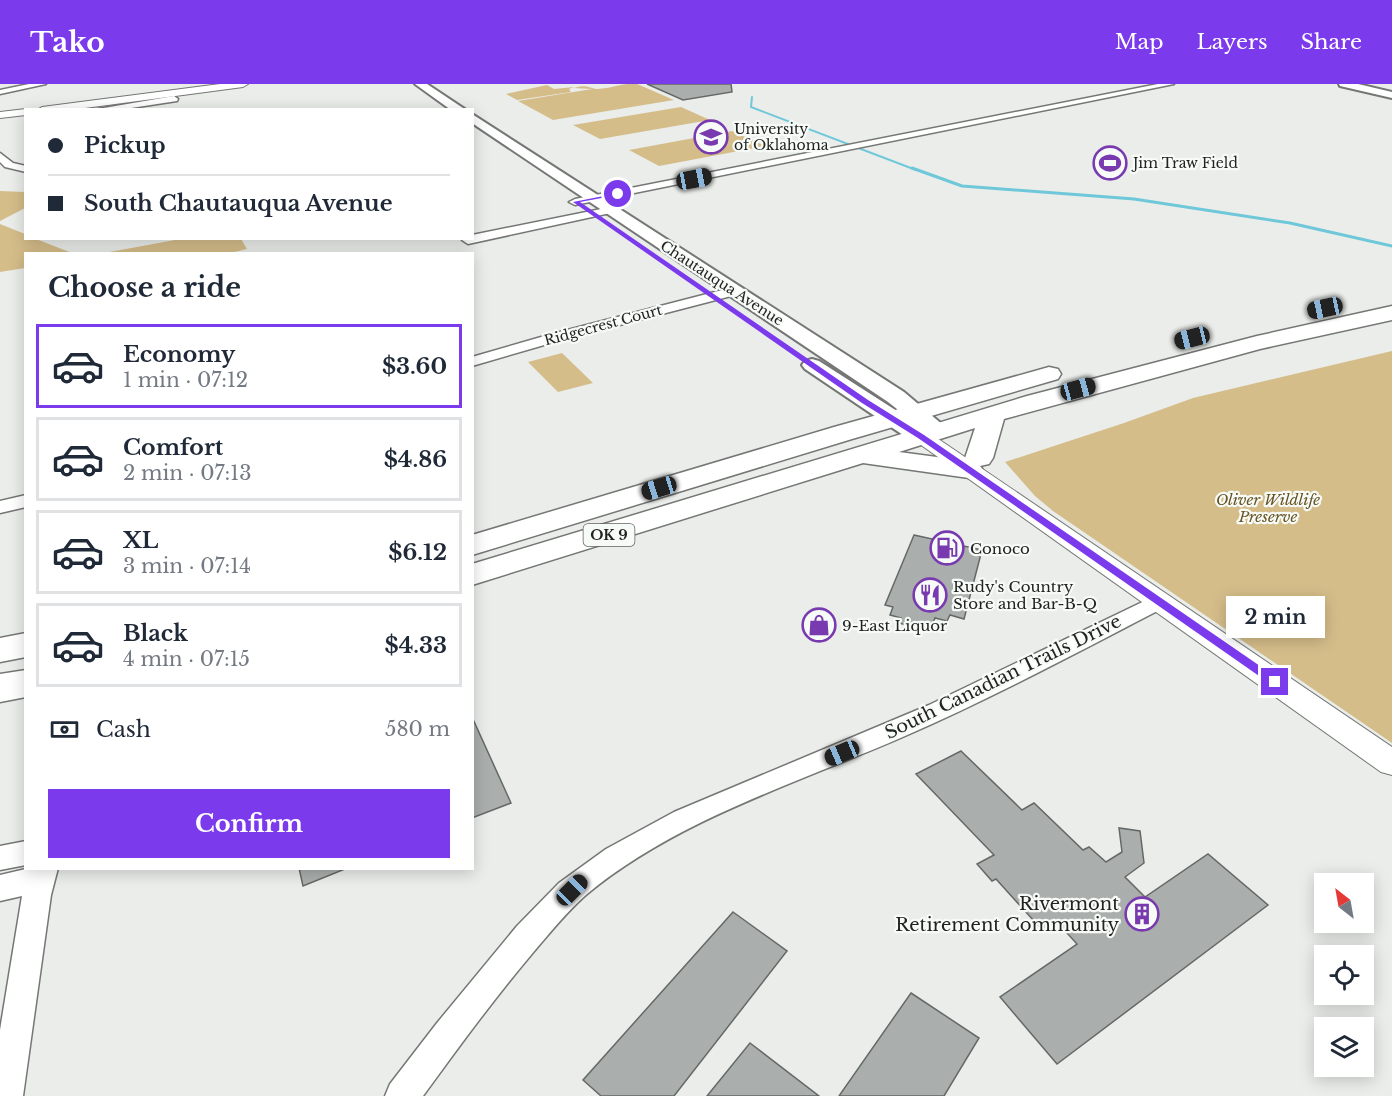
<!DOCTYPE html>
<meta charset="utf-8">
<style>
:root{--surface:#fff;--page:#f6f6f7;--text:#1f2937;--muted:#747a83;--line:#e0e1e3;--accent:#7c3aed}
body{margin:0;font-family:"Libre Baskerville",serif;background:var(--page);color:var(--text);height:100vh;display:flex;flex-direction:column;font-size:22px;white-space:nowrap}
*{box-sizing:border-box;margin:0}
p{font-size:20px;color:var(--muted)}
.icon{flex:none;width:33px;height:33px;fill:none;stroke:currentColor;stroke-width:2;stroke-linecap:round;stroke-linejoin:round}
.map{position:relative;flex:1;overflow:hidden}
.side{position:absolute;left:24px;top:168px;width:450px;height:618px;display:flex;flex-direction:column;background:var(--surface);border-radius:0px;box-shadow:0 3px 15px #0003}
.side>*{flex:none}
.guide{position:absolute;left:24px;top:24px;width:450px;height:132px;border-radius:0px;box-shadow:0 3px 15px #0003;display:grid;align-content:center;height:132px;padding:0 24px;background:var(--surface)}
.needle{width:39px;rotate:329deg}
.controls{position:absolute;left:1314px;top:789px;display:grid;gap:12px}
.controls a{display:grid;place-items:center;width:60px;height:60px;border-radius:0px;background:var(--surface);box-shadow:0 3px 15px #0003;font-size:30px}
.end{position:absolute;width:27px;height:27px;margin:-14px;border:8px solid #7c3aed;background:#fff;box-shadow:0 0 0 3px #fff}
.from{border-radius:50%}
.bubble{position:absolute;height:42px;border-radius:0px;background:var(--surface);box-shadow:0 3px 15px #0003;font-size:20px;font-weight:700;line-height:42px;text-align:center}
.car{position:absolute;width:18px;height:36px;margin:-18px -9px;border-radius:8px;box-shadow:0 0 4px 2px #0007;background:linear-gradient(#222 24%,#8ab4d8 0 40%,#222 0 76%,#8ab4d8 0 86%,#222 0)}
.guide b{display:flex;align-items:center;gap:21px;height:57px;font-size:22px}
.guide b+b{border-top:2px solid var(--line)}
.guide i{width:15px;height:15px;background:var(--text)}
ul{padding:0;list-style:none}
li{display:flex;align-items:center;gap:18px;height:84px;margin:0 12px 9px;padding:0 12px;border:3px solid var(--line);border-radius:0px}
li div{flex:1}
li b{display:block;font-size:22px}
li em{font-style:normal;font-weight:700}
li.selected{border-color:var(--accent)}
li>.icon{width:54px;height:54px;stroke-width:1.5}
h2{padding:0 24px;font-size:27px;line-height:72px}
.pay{display:flex;align-items:center;gap:15px;height:66px;padding:0 24px;font-size:22px}
.pay p{margin-inline-start:auto}
.cta{display:flex;gap:12px;margin-top:auto;padding:12px 24px}
.cta a{flex:1;height:69px;border-radius:0px;background:var(--accent);color:#fff;font-size:24px;font-weight:700;line-height:69px;text-align:center}
header{display:flex;align-items:center;gap:36px;box-sizing:border-box;height:84px;padding:0 30px;background:var(--accent);color:#fff}
header strong{font-size:28px}
nav{display:flex;gap:33px;margin-inline-start:auto;font-size:21px}
.map>svg:first-child{display:block}
.green{fill:#d5bd8a}
.lines{fill:none;stroke-linecap:round;stroke-linejoin:round}
.stream-far1{stroke:#6fc8d9;stroke-width:2}
.stream{stroke:#6fc8d9;stroke-width:3}
.building{fill:#aaafae;stroke:#646968;stroke-width:1.5}
.minor-casing{stroke:#747774;stroke-width:3}
.tertiary-casing{stroke:#747774;stroke-width:2}
.secondary-casing{stroke:#747774;stroke-width:4}
.trunk-casing{stroke:#747774;stroke-width:3}
.minor{fill:#fff;fill-rule:evenodd}
.tertiary{fill:#fff;fill-rule:evenodd}
.secondary{fill:#fff;fill-rule:evenodd}
.trunk{fill:#fff;fill-rule:evenodd}
.route{fill:#7c3aed}
.labels{text-anchor:middle;dominant-baseline:central;stroke-width:4.5;stroke-linejoin:round;paint-order:stroke}
.far-poi-label{font-size:14px;fill:#212322;stroke:#f7fbf7;text-anchor:start}
.far-street-label{font-size:14px;fill:#212322;stroke:#f7fbf7}
.shield{fill:#f7fbf7;stroke:#616462;stroke-width:1.5}
.shield-label{font-size:14px;font-weight:bold;fill:#212322}
.park-label{font-size:15px;font-style:italic;fill:#685323;stroke:#f7fbf7}
.poi-label{font-size:15px;fill:#212322;stroke:#f7fbf7;text-anchor:start}
.near-street-label{font-size:18px;fill:#212322;stroke:#f7fbf7}
.near-poi-label{font-size:18px;fill:#212322;stroke:#f7fbf7;text-anchor:end}
</style>
<header>
<strong>Tako</strong>
<nav><a>Map</a><a>Layers</a><a>Share</a></nav>
</header>
<div class="map">
<svg width="1392" height="1012" viewBox="0 0 1392 1012">
<rect width="100%" height="100%" fill="#eaedea"/>
<path class="green" d="M627 0H637L674 16 553 36 518 17 592 5 574 4C586 0 588 4 597 5 606 5 618 1 627 0Z
M547 1 554 5 574 3 569 5 571 8 517 16 506 10Z
M681 23 710 36 600 55 573 41Z
M732 47 765 62 659 82 629 66Z
M0 107 25 108V124L0 137Z
M0 140 25 150 26 154 36 155 72 169 26 170 25 184 0 188Z
M186 154 241 155 247 165 226 170 104 169Z
M1392 267V659L1053 427 1035 412 1005 378 1124 339 1193 314Z
M562 269 593 299 558 308 528 278Z"/>
<g class="lines">
<path class="stream-far1" d="M752 13 751 23 916 86"/>
<path class="stream" d="M912 84 962 102 1134 115 1290 139 1392 162"/>
</g>
<path class="building" d="M647 0H731L732 8 683 16Z
M914 451 982 466 964 535 950 531 947 537 935 534 930 547 899 539 901 534 890 531 893 523 885 521Z
M472 633 511 719 472 734Z
M961 667 1022 726 1034 719 1083 766 1089 763 1106 778 1122 768 1119 744 1140 747 1144 779 1125 793 1145 813 1208 770 1268 821 1057 980 1000 913 1077 860 1058 839 1044 848 996 795 992 797 977 780 994 771 916 690Z
M299 784H344L345 785 303 802Z
M733 828 787 867 674 1012H601L583 996Z
M911 909 979 954 944 1012H839Z
M750 959 819 1012H707Z"/>
<g class="lines">
<g class="minor-casing">
<path id="minor" d="M29 0H46L0 10V6Z
M1158 0H1174L575 121 569 118 575 115Z
M174 12 178 15 177 17 118 26H92Z
M0 69 13 79 26 82V88L5 83 0 78Z
M611 123 617 126 615 128 468 160 462 156 472 154V151Z
M734 203 741 207 739 210 558 257 472 282V273L548 251Z
M26 411V423L0 429V417Z
M1159 510 1167 512 1170 517 1167 522C1080 567 994 613 905 652 798 699 678 735 587 810 566 828 549 850 531 871 493 916 458 964 423 1012H385L390 1000 437 939 517 842 559 799 606 765 674 728 929 621Z
M26 757V781L0 786V762Z
M30 784H58L51 811 23 1012H0V946L22 812 0 817V791Z"/>
</g>
<g class="tertiary-casing">
<path id="tertiary" d="M220 0H248L243 3 70 26H37L42 23Z
M26 25 29 26H26V31L0 34V28Z
M921 346 928 348 1392 663V691L1381 688 914 356 911 352 914 348Z"/>
</g>
<g class="secondary-casing">
<path id="secondary" d="M415 0H427L466 26H451Z
M1339 0H1358L1392 8V14L1340 2Z
M472 30 904 308 950 347 947 352 939 354 929 350 925 355 917 357 909 355 805 285 802 281 805 277 812 275 819 277 911 336 888 318 472 39Z"/>
</g>
<g class="trunk-casing">
<path id="trunk" d="M1392 222V236L1260 265 1004 335 993 374 989 380 980 382 983 386 979 392 969 394 863 379 472 501V480L1027 312 1257 252ZM975 344 965 374 967 377 899 368Z
M1049 283 1058 285 1061 290 1058 295 852 355 472 471V451L834 343Z
M26 549V573L0 578V554Z
M26 586V613L0 618V590Z"/>
</g>
<use href="#minor" class="minor"/>
<use href="#tertiary" class="tertiary"/>
<use href="#secondary" class="secondary"/>
<use href="#trunk" class="trunk"/>
</g>
<path class="route" d="M619 109 618 111 580 118 868 316 924 351 1279 595V601H1272L918 354 862 319 573 118Z"/>
<defs>
<g id="university-ring" transform="scale(1.725)"><circle r="9.5" fill="#f7fbf7" stroke="#793aaf" stroke-width="1.5"/><path d="M0-5L7-2L0 1L-7-2ZM-4 1L0 2.5L4 1V4Q0 6-4 4Z" fill="#793aaf"/></g>
<g id="stadium-ring" transform="scale(1.725)"><circle r="9.5" fill="#f7fbf7" stroke="#793aaf" stroke-width="1.5"/><path d="M0-5a6.5 5 0 1 0 0 10a6.5 5 0 1 0 0-10ZM-3.5-1.8h7v3.6h-7Z" fill="#793aaf"/></g>
<g id="fuel-ring" transform="scale(1.725)"><circle r="9.5" fill="#f7fbf7" stroke="#793aaf" stroke-width="1.5"/><path d="M-5.5-6h7V0h2V4h1.3V-2.5L3-4.5l.8-.8L6-3V5H2.5V1h-1V6h-7ZM-4.2-4.7v3.2H.2V-4.7Z" fill="#793aaf"/></g>
<g id="restaurant-ring" transform="scale(1.725)"><circle r="9.5" fill="#f7fbf7" stroke="#793aaf" stroke-width="1.5"/><path d="M-5-6h1v4h1v-4h1v4h1v-4h1v5L-1.5 .5V6h-2V.5L-5-1ZM5-6V6H3V1.5H1.5Q1.5-4 5-6Z" fill="#793aaf"/></g>
<g id="shop-ring" transform="scale(1.725)"><circle r="9.5" fill="#f7fbf7" stroke="#793aaf" stroke-width="1.5"/><path d="M-5-2.5h2.3a2.7 3.5 0 0 1 5.4 0H5L5.5 6h-11ZM-1.5-2.5h3a1.5 2.3 0 0 0-3 0Z" fill="#793aaf"/></g>
<g id="building-ring" transform="scale(1.725)"><circle r="9.5" fill="#f7fbf7" stroke="#793aaf" stroke-width="1.5"/><path d="M-4-6H4V6H1V3H-1V6H-4ZM-2.5-4.3h1.7v1.8h-1.7ZM.8-4.3h1.7v1.8H.8ZM-2.5-1h1.7V.8h-1.7ZM.8-1h1.7V.8H.8Z" fill="#793aaf"/></g>
</defs>
<g fill-rule="evenodd">
<use href="#university-ring" x="711" y="53"/>
<use href="#stadium-ring" x="1110" y="79"/>
<use href="#fuel-ring" x="947" y="464"/>
<use href="#restaurant-ring" x="930" y="511"/>
<use href="#shop-ring" x="819" y="541"/>
<use href="#building-ring" x="1142" y="830"/>
</g>
<g class="labels">
<g class="far-poi-label">
<text x="734" y="45">University<tspan x="734" dy="16">of Oklahoma</tspan></text>
<text x="1133" y="79">Jim Traw Field</text>
</g>
<g class="far-street-label">
<text transform="translate(722 199) rotate(33)">Chautauqua Avenue</text>
<text transform="translate(603 241) rotate(-15)">Ridgecrest Court</text>
</g>
<rect class="shield" x="583.5" y="440" width="51" height="22" rx="4.5"/>
<g class="shield-label">
<text x="609" y="451">OK 9</text>
</g>
<g class="park-label">
<text x="1268" y="415">Oliver Wildlife<tspan x="1268" dy="17">Preserve</tspan></text>
</g>
<g class="poi-label">
<text x="970" y="464">Conoco</text>
<text x="953" y="502">Rudy's Country<tspan x="953" dy="17">Store and Bar-B-Q</tspan></text>
<text x="842" y="541">9-East Liquor</text>
</g>
<g class="near-street-label">
<text transform="translate(1003 593) rotate(-26)">South Canadian Trails Drive</text>
</g>
<g class="near-poi-label">
<text x="1119" y="820">Rivermont<tspan x="1119" dy="21">Retirement Community</tspan></text>
</g>
</g>
</svg>
<div class="controls">
<a><svg class="needle" viewBox="-14 -14 28 28"><path d="M0-13l5 13h-10z" fill="#e53935"/><path d="M0 13l5-13h-10z" fill="#747a83"/></svg></a>
<a><svg class="icon" aria-label="locate" viewBox="0 0 24 24"><circle cx="12" cy="12" r="6"/><path d="M12 2v4M12 18v4M2 12h4M18 12h4"/></svg></a>
<a><svg class="icon" aria-label="layers" viewBox="0 0 24 24"><path d="M12 4l9 5-9 5-9-5zM3 14l9 5 9-5"/></svg></a>
</div>
<i class="end from" style="left:618px;top:110px"></i>
<i class="end" style="left:1275px;top:598px"></i>
<div class="bubble" style="left:1226px;top:512px;width:99px">2 min</div>
<i class="car" style="left:694px;top:95px;rotate:79deg"></i>
<i class="car" style="left:1325px;top:224px;rotate:258deg"></i>
<i class="car" style="left:1192px;top:254px;rotate:256deg"></i>
<i class="car" style="left:1078px;top:305px;rotate:75deg"></i>
<i class="car" style="left:659px;top:404px;rotate:253deg"></i>
<i class="car" style="left:842px;top:669px;rotate:247deg"></i>
<i class="car" style="left:572px;top:806px;rotate:45deg"></i>
<div class="guide">
<b><i class="from"></i>Pickup</b>
<b><i></i>South Chautauqua Avenue</b>
</div>
<section class="side">
<h2>Choose a ride</h2>
<ul>
<li class="selected"><svg class="icon" aria-label="car" viewBox="0 0 24 24"><path d="M5 17H2v-5l4-1 3-4h7l3 4 3 1v5h-3M9 17h6M6 11h13"/><circle cx="7" cy="17" r="2"/><circle cx="17" cy="17" r="2"/></svg><div><b>Economy</b><p>1 min · 07:12</p></div><em>$3.60</em></li>
<li><svg class="icon" aria-label="car" viewBox="0 0 24 24"><path d="M5 17H2v-5l4-1 3-4h7l3 4 3 1v5h-3M9 17h6M6 11h13"/><circle cx="7" cy="17" r="2"/><circle cx="17" cy="17" r="2"/></svg><div><b>Comfort</b><p>2 min · 07:13</p></div><em>$4.86</em></li>
<li><svg class="icon" aria-label="car" viewBox="0 0 24 24"><path d="M5 17H2v-5l4-1 3-4h7l3 4 3 1v5h-3M9 17h6M6 11h13"/><circle cx="7" cy="17" r="2"/><circle cx="17" cy="17" r="2"/></svg><div><b>XL</b><p>3 min · 07:14</p></div><em>$6.12</em></li>
<li><svg class="icon" aria-label="car" viewBox="0 0 24 24"><path d="M5 17H2v-5l4-1 3-4h7l3 4 3 1v5h-3M9 17h6M6 11h13"/><circle cx="7" cy="17" r="2"/><circle cx="17" cy="17" r="2"/></svg><div><b>Black</b><p>4 min · 07:15</p></div><em>$4.33</em></li>
</ul>
<div class="pay"><svg class="icon" aria-label="cash" viewBox="0 0 24 24"><path d="M3 7h18v10H3z"/><circle cx="12" cy="12" r="2"/></svg>Cash<p>580 m</p></div>
<div class="cta"><a>Confirm</a></div>
</section>
</div>
